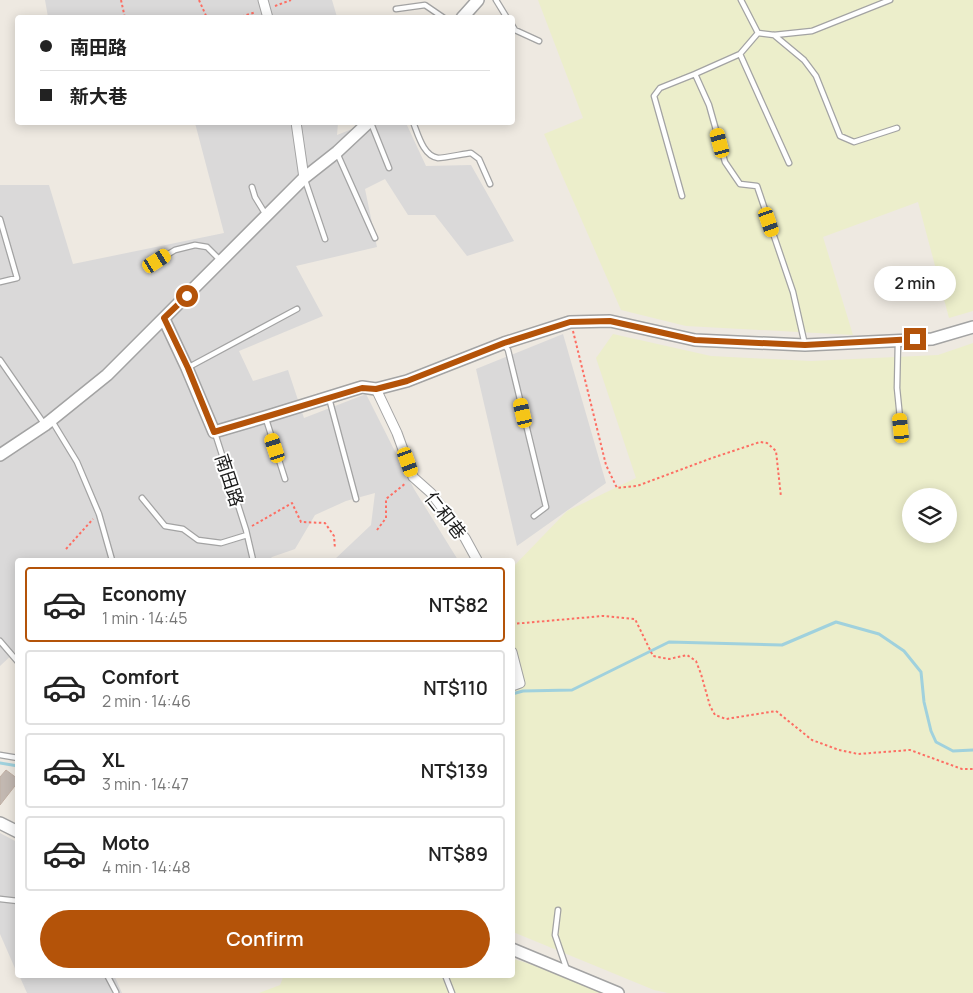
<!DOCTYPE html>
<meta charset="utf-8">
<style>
:root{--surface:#fff;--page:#f6f6f6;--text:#222;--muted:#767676;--line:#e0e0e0;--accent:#b45309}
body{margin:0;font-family:Manrope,"Noto Sans TC",sans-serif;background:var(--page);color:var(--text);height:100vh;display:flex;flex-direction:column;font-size:19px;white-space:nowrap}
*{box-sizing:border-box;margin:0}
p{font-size:16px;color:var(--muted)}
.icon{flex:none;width:28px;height:28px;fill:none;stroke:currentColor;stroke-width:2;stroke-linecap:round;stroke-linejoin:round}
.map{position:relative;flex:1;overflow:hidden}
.side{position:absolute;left:15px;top:558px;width:500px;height:420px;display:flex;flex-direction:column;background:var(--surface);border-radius:5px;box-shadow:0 2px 12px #0003}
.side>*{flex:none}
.banner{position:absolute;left:15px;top:15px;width:500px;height:110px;border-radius:5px;box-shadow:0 2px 12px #0003;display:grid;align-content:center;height:110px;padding:0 25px;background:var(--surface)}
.fabs{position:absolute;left:902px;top:488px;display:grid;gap:10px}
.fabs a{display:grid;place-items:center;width:55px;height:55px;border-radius:50%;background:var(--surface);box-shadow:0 2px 12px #0003;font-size:25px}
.end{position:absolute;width:22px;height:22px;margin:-11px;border:6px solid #b45309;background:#fff;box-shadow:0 0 0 2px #fff}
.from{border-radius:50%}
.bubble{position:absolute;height:35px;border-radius:18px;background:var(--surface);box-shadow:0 2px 12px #0003;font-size:16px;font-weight:600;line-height:35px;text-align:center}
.car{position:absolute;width:15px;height:30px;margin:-15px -8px;border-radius:6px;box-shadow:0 0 4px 1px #0007;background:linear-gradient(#f5c518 24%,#345 0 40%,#f5c518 0 76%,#345 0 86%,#f5c518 0)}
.banner b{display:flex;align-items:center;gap:18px;height:48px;font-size:19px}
.banner b+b{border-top:1px solid var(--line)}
.banner i{width:12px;height:12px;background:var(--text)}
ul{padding:9px 0 0;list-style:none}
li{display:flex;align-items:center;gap:15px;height:75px;margin:0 10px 8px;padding:0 15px;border:2px solid var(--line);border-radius:5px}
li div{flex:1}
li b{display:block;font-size:19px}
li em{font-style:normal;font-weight:600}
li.on{border-color:var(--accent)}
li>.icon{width:45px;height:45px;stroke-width:1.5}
.action{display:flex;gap:10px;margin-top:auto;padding:10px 25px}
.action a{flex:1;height:58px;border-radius:30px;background:var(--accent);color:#fff;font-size:20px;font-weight:600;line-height:58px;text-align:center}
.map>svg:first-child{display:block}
.residential{fill:#dad9d9}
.farmland{fill:#eceecb;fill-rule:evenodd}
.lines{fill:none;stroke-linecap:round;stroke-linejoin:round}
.stream{stroke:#a0d1dd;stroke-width:3}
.building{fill:#c2b8b1;stroke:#c0afa3}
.service-casing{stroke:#a3a3a3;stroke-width:7}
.minor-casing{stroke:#a3a3a3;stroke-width:11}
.tertiary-casing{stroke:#a3a3a3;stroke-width:14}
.path{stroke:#fd6e63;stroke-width:2;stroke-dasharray:2.5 2.5;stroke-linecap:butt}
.service{stroke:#fff;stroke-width:4.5}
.minor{stroke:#fff;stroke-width:9}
.tertiary{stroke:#fff;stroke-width:11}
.route{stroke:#b45309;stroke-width:6}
.labels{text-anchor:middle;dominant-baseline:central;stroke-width:4;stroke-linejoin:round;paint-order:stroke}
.street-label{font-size:18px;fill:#1c1c1c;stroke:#fff}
</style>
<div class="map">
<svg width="973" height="993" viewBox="0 0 973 993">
<rect width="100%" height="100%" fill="#eee9e1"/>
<path class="residential" d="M45 0H332L337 17H48Z
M195 123H338L337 135 367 123H406L426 166 471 165 514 241 467 256 435 215H408L385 179 365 189 377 247 296 266 323 316 239 351 253 381 288 370 304 418 366 394 414 489 458 560H334L371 525 375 493 346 501 315 515 295 549 272 557 269 560H18L17 655 15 652 0 666V185H49L73 264 224 233Z
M563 334 606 483 517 546 476 369Z
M0 833 17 842V973L0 934Z
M19 975H114L122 993H27Z"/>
<path class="farmland" d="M538 0H973V311L949 318 918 202 823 237 853 335 686 326 621 310 544 134 583 118Z
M613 334 711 356 811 361 938 355 973 343V993H668L654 990 513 932 512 568 567 511 636 478 596 358ZM911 496H949V534H911Z
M513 959 527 963 607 993H259L280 985 284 975H512Z"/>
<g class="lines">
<path class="stream" d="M512 694 523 691 572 690 669 642 782 645 836 622 879 634 904 651 921 672 924 702 931 731 936 742 953 751 973 750
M0 763 18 766"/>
</g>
<path class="building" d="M6 770 18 779V782L0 805V777Z"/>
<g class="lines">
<g class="service-casing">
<path id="service" d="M496 0 507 18
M741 0 758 33 774 35 812 31 890 0
M396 9 425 5 444 18
M512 25 515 30 539 41
M758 33 740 54 695 74 709 105 725 162 740 184 757 186 793 292 805 345
M774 35 804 60 816 76 840 136 854 142 897 128
M740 54 789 163
M413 122C418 134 423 156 438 158 444 158 463 154 471 153L479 159 490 184
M371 123 389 168
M337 153 375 238
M305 180 325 239
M252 187 255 197 266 215
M682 196 654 96 660 88 695 74
M0 219 17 278 0 282
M157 261 175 250 195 245 207 247 220 260
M898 341 897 388 901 428
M504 344 508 350 546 507 534 516
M0 360 45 425
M189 367 297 309
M329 398 356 499
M266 419 285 479
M52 421 77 462 99 514 112 560
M215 433 246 530 253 560
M142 498 165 526 183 529 198 540 221 543 247 535
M0 641 18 662
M0 755 18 758
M0 899 18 901
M558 910 555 935 567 970
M107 975 116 992
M445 975 452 993"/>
</g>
<g class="minor-casing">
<path id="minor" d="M263 0 268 18
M296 122 304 178
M376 389 397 433 413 477 431 493 465 538 477 560
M512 652 520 683 512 686"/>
</g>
<g class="tertiary-casing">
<path id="tertiary" d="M462 18 478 0
M164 319 187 368 214 432 265 417 362 387 376 389 407 381 504 343 570 322 610 321 695 340 805 345 932 339 973 327
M0 455 45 425 107 375 304 178 337 152 369 122
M0 823 18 832
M512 949 618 993"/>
</g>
<path class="path" d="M121 0 125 18
M199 0 207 18
M275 6 291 0
M237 18 256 12
M573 331 606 465 617 488 637 486 712 458 760 442 767 443 776 451 781 497
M252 526 292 503 301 522 325 523 334 536 335 549
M377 530 386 518V499L406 483
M66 549 93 519
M512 624 603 616 635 619 653 656 669 659 687 655 696 661 701 674 710 706 715 715 726 719 776 711 812 740 839 750 858 754 910 750 962 769H973"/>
<use href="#service" class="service"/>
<use href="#minor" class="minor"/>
<use href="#tertiary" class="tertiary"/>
</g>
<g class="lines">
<path class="route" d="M187 296 164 318 188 368 214 432 265 417 362 388 376 389 407 381 504 343 570 322 610 321 695 340 805 345 915 339"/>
</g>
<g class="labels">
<g class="street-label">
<text transform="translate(230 480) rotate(72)">南田路</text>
<text transform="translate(446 515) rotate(52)">仁和巷</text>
</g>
</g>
</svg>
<div class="fabs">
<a><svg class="icon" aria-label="layers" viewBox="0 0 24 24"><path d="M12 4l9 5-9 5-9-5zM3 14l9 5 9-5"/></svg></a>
</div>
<i class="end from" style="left:187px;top:296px"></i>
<i class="end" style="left:915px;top:339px"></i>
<div class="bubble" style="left:874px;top:266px;width:82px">2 min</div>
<i class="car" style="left:720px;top:143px;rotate:345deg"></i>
<i class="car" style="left:769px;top:222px;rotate:161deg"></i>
<i class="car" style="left:157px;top:261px;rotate:57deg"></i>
<i class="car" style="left:523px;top:413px;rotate:347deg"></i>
<i class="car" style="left:901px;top:428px;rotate:354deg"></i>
<i class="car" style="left:275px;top:448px;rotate:342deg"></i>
<i class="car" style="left:408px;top:462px;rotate:160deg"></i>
<div class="banner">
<b><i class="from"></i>南田路</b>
<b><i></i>新大巷</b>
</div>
<section class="side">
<ul>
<li class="on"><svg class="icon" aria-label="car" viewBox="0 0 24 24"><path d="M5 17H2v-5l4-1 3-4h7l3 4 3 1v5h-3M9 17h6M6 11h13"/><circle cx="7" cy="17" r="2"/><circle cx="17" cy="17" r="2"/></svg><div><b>Economy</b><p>1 min · 14:45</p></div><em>NT$82</em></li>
<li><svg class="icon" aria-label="car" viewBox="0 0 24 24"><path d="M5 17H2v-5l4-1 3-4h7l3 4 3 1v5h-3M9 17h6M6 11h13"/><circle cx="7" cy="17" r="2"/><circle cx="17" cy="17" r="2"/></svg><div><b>Comfort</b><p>2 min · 14:46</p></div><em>NT$110</em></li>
<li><svg class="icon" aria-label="car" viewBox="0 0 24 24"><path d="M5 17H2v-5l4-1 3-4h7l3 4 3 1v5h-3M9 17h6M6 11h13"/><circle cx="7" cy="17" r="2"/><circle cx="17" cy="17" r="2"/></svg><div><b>XL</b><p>3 min · 14:47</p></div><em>NT$139</em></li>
<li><svg class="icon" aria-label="car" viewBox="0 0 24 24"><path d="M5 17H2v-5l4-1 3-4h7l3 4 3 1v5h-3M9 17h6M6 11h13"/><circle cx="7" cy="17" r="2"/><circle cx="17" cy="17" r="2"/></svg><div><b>Moto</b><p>4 min · 14:48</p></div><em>NT$89</em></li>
</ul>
<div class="action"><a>Confirm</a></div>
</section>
</div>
